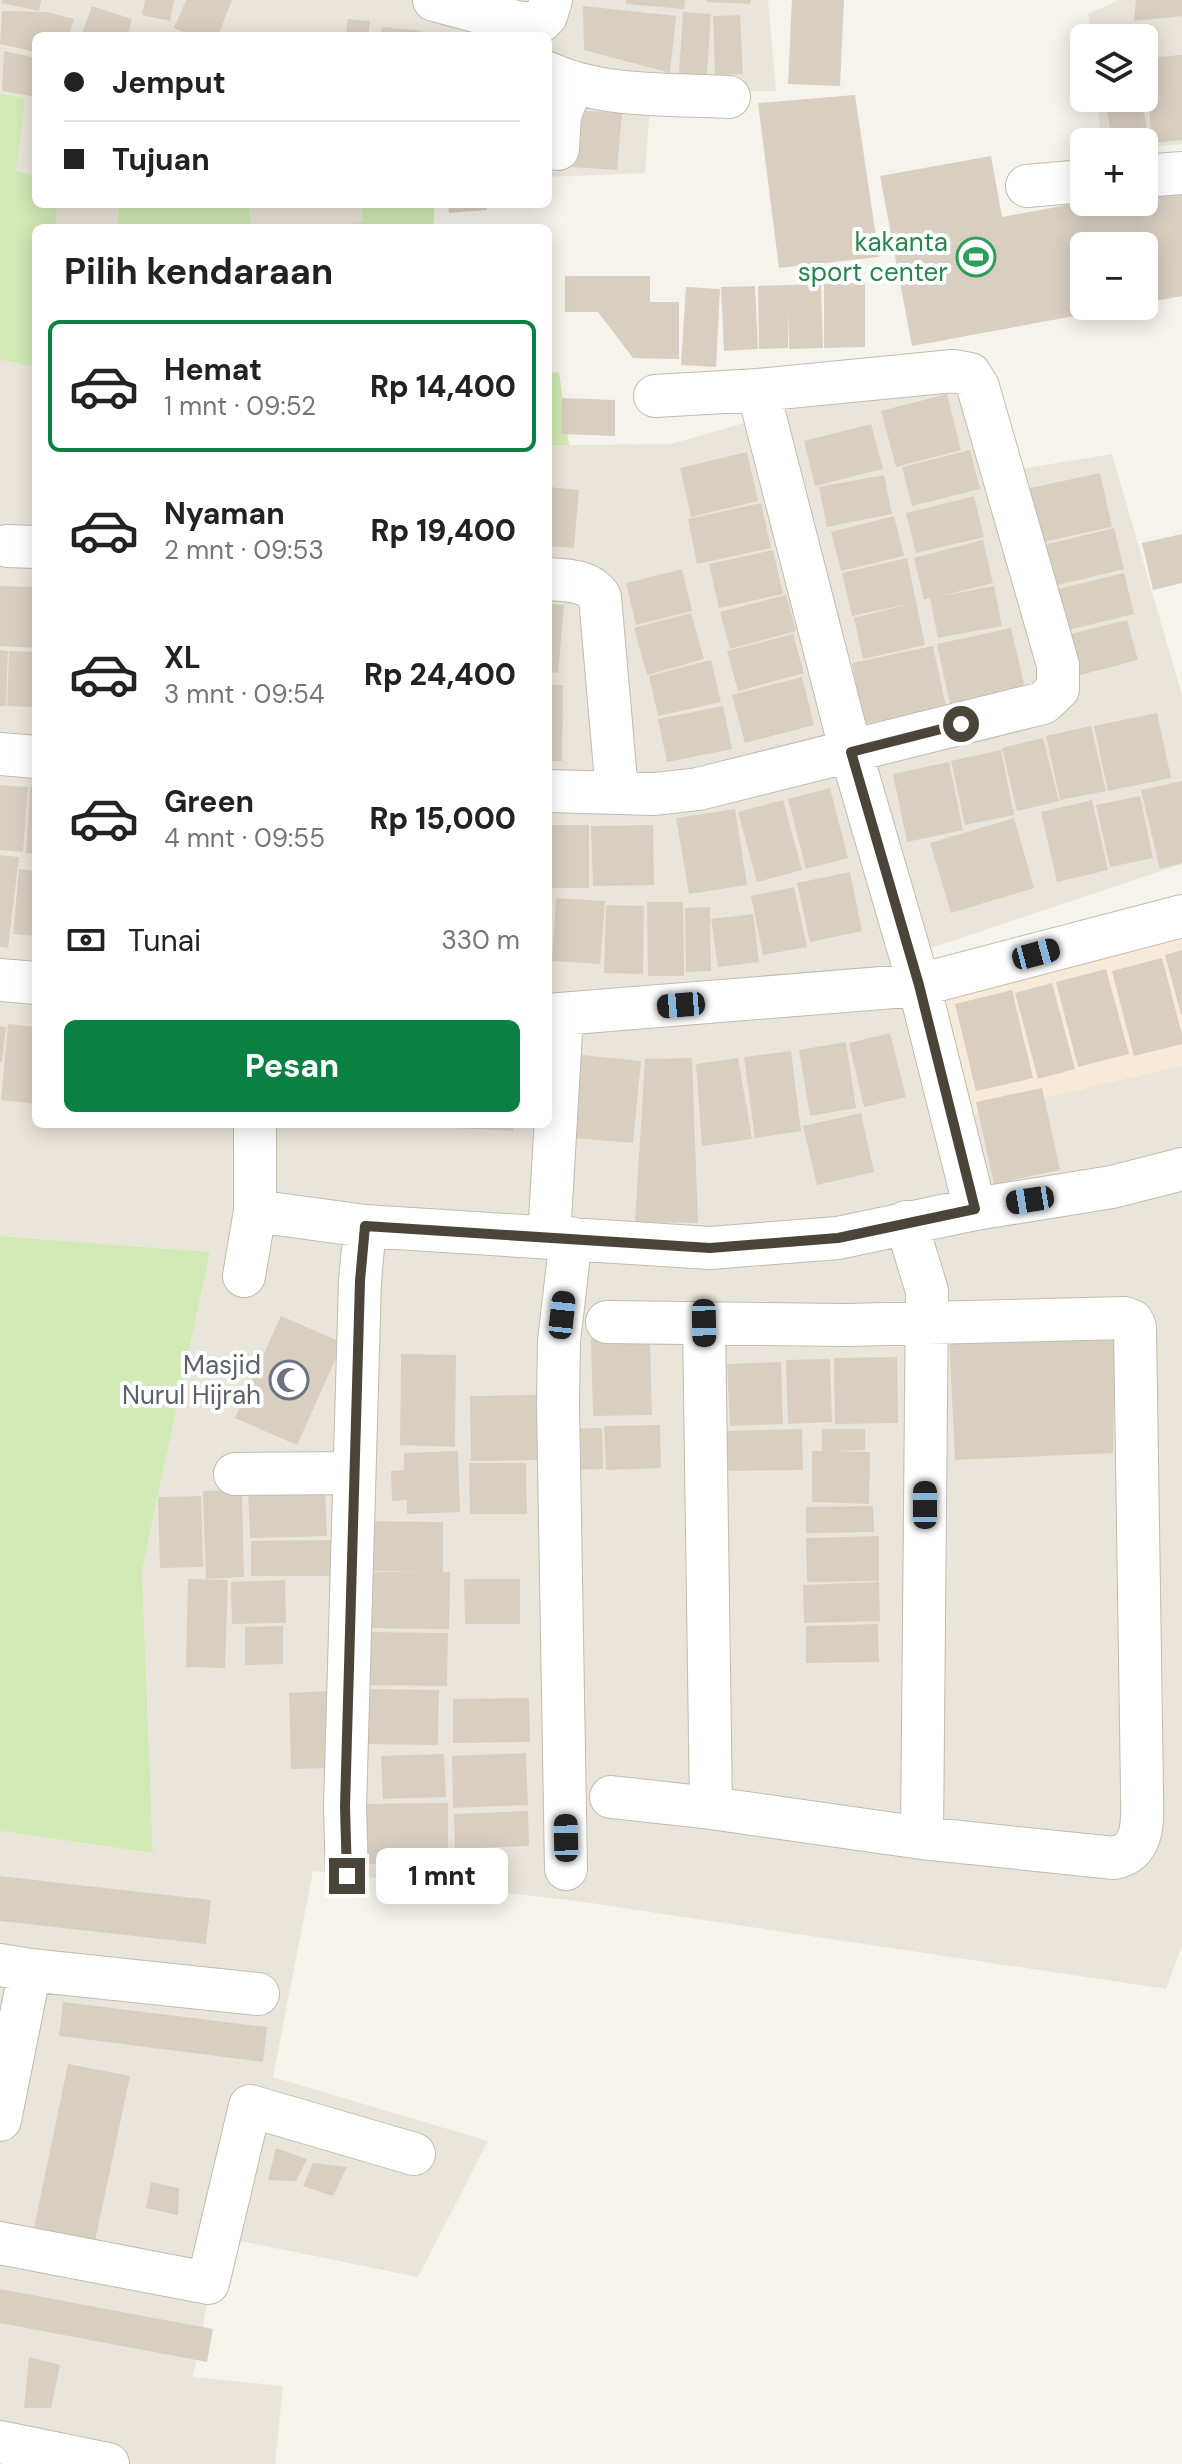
<!DOCTYPE html>
<html lang="id">
<meta charset="utf-8">
<style>
:root{--surface:#fff;--page:#f6f6f6;--text:#222;--muted:#767676;--line:#e0e0e0;--accent:#0b8043}
body{margin:0;font-family:"DM Sans",sans-serif;background:var(--page);color:var(--text);height:100vh;display:flex;flex-direction:column;font-size:30px;white-space:nowrap}
*{box-sizing:border-box;margin:0}
p{font-size:26px;color:var(--muted)}
.icon{flex:none;width:44px;height:44px;fill:none;stroke:currentColor;stroke-width:2;stroke-linecap:round;stroke-linejoin:round}
.map{position:relative;flex:1;overflow:hidden}
.drawer{position:absolute;left:32px;top:224px;width:520px;height:904px;display:flex;flex-direction:column;background:var(--surface);border-radius:12px;box-shadow:0 4px 20px #0003}
.drawer>*{flex:none}
.hud{position:absolute;left:32px;top:32px;width:520px;height:176px;border-radius:12px;box-shadow:0 4px 20px #0003;display:grid;align-content:center;height:176px;padding:0 32px;background:var(--surface)}
.tools{position:absolute;left:1070px;top:24px;display:grid;gap:16px}
.tools a{display:grid;place-items:center;width:88px;height:88px;border-radius:12px;background:var(--surface);box-shadow:0 4px 20px #0003;font-size:40px}
.end{position:absolute;width:36px;height:36px;margin:-18px;border:10px solid #4b4439;background:#fff;box-shadow:0 0 0 4px #fff}
.from{border-radius:50%}
.bubble{position:absolute;height:56px;border-radius:12px;background:var(--surface);box-shadow:0 4px 20px #0003;font-size:26px;font-weight:800;line-height:56px;text-align:center}
.car{position:absolute;width:24px;height:48px;margin:-24px -12px;border-radius:10px;box-shadow:0 0 6px 2px #0007;background:linear-gradient(#222 24%,#8ab4d8 0 40%,#222 0 76%,#8ab4d8 0 86%,#222 0)}
.hud b{display:flex;align-items:center;gap:28px;height:76px;font-size:30px}
.hud b+b{border-top:2px solid var(--line)}
.hud i{width:20px;height:20px;background:var(--text)}
ul{padding:0;list-style:none}
li{display:flex;align-items:center;gap:24px;height:132px;margin:0 16px 12px;padding:0 16px;border:4px solid transparent;border-radius:12px}
li div{flex:1}
li b{display:block;font-size:30px}
li em{font-style:normal;font-weight:800}
li.selected{border-color:var(--accent)}
li>.icon{width:72px;height:72px;stroke-width:1.5}
h2{padding:0 32px;font-size:36px;line-height:96px}
.pay{display:flex;align-items:center;gap:20px;height:88px;padding:0 32px;font-size:30px}
.pay p{margin-inline-start:auto}
.primary-button{display:flex;gap:16px;margin-top:auto;padding:16px 32px}
.primary-button a{flex:1;height:92px;border-radius:12px;background:var(--accent);color:#fff;font-size:32px;font-weight:800;line-height:92px;text-align:center}
.map>svg:first-child{display:block}
.residential{fill:#eae5da}
.commercial{fill:#f7ead8}
.green{fill:#d2eab5}
.building{fill:#d8cfc1}
.lines{fill:none;stroke-linecap:round;stroke-linejoin:round}
.street-casing{stroke:#c2bbae;stroke-width:44}
.street{stroke:#fff;stroke-width:42}
.route{stroke:#4b4439;stroke-width:10}
.labels{text-anchor:middle;dominant-baseline:central;stroke-width:8;stroke-linejoin:round;paint-order:stroke}
.leisure-label{font-size:26px;fill:#27864d;stroke:#fff;text-anchor:end}
.worship-label{font-size:26px;fill:#5b616d;stroke:#fff;text-anchor:end}
</style>
<div class="map">
<svg width="1182" height="2464" viewBox="0 0 1182 2464">
<rect width="100%" height="100%" fill="#f6f3ec"/>
<path class="residential" d="M0 0H768L776 91 651 93 645 173 548 177V36H36V176L15 171 25 99 0 93Z
M1119 0H1182V144L1144 147V142H1101L1097 98H1144V38H1091L1088 14Z
M56 204H119L117 226H56Z
M249 204H361L362 222 327 228H251Z
M971 358 1009 471 1112 454 1182 695V864L916 953 939 1123 1182 1065V1946L1166 1989 577 1901 313 1871 273 2077 488 2141 418 2277 220 2237 193 2377 283 2386 275 2464H0V1831L153 1853 142 1570 210 1252 0 1236V360L36 367V1124H548V445L671 444Z"/>
<path class="commercial" d="M1182 928V1065L938 1123 921 996Z"/>
<path class="green" d="M0 93 25 99 16 171 36 176V204H56V226H117L119 204H249L251 228H36V367L0 360Z
M361 204H435L433 228H327L362 222Z
M559 372 569 445H548V373Z
M0 1236 210 1252 142 1570 153 1853 0 1831Z"/>
<path class="building" d="M2 0H41L39 11 1 3Z
M145 0H174L170 21 142 15Z
M186 0H232L218 36H194L174 28Z
M626 0H685L684 9 626 4Z
M707 0H751L750 4 707 2Z
M792 0H844L840 86 788 84Z
M1136 0H1182V16L1134 21Z
M92 6 132 19 127 36H81Z
M583 6 676 16 670 73 584 50Z
M2 11 48 12 74 19 69 36H36V52L0 44Z
M683 12 711 14 706 88 678 86Z
M740 15 743 74 715 75 713 16Z
M348 19 370 21 368 36H346Z
M382 27 422 31 421 36H381Z
M4 51 36 58V97L2 91Z
M1182 55V140L1152 143 1145 58Z
M855 95 879 257 779 268 758 103Z
M1105 98H1142L1147 130 1111 136Z
M574 110 622 113 617 170 571 167Z
M991 156 1002 217 1083 202H1144V191L1182 184V296L1144 303V246H1084V306L1118 308 912 346 880 176Z
M448 204H487V210L449 213Z
M565 276H650V302H679V359L633 358 598 312H565Z
M865 283V347L824 348V284Z
M821 284 823 348 789 349 788 307V348L759 349 758 286Z
M755 286 758 349 724 351 721 287Z
M686 287 720 289 716 367 681 365Z
M947 394 961 450 896 467 881 411Z
M562 398 615 400V436L561 434Z
M871 424 883 469 815 486 804 441Z
M970 450 980 489 912 506 902 467Z
M747 452 758 501 691 517 680 468Z
M1100 473 1112 527 1038 543 1026 489Z
M884 475 892 514 827 527 819 487Z
M548 487 579 490 574 548 548 546Z
M974 496 984 537 916 553 906 513Z
M761 503 771 548 697 564 688 519Z
M894 516 904 556 841 571 831 532Z
M1114 528 1124 569 1050 587 1040 546Z
M1182 534V583L1153 590 1142 543Z
M983 540 993 583 941 596 994 586 1002 626 938 638 930 598 924 600 914 558Z
M773 550 783 594 719 608 709 564Z
M907 558 925 645 863 659 854 618 913 603 852 616 842 573Z
M682 569 692 611 636 625 626 583Z
M1124 573 1134 614 1068 630 1058 589Z
M0 586 36 587V648L0 646Z
M786 595 796 631 730 649 720 612Z
M548 604 564 605 558 673 548 672Z
M691 613 704 659 647 675 634 628Z
M1127 620 1138 660 1076 676 1066 635Z
M1011 628 1025 688 950 704 937 644Z
M793 634 804 673 738 691 727 651Z
M933 646 946 707 864 724 852 663Z
M0 650 8 651 6 706H0Z
M9 651 36 652V707L7 706Z
M711 660 721 702 658 716 649 676Z
M802 677 814 725 745 743 732 695Z
M548 685H563L562 761H548Z
M723 706 732 749 667 762 658 719Z
M1157 713 1171 778 1108 791 1094 726Z
M1091 726 1106 791 1060 800 1046 736Z
M1043 738 1059 801 1017 811 1002 748Z
M1001 750 1014 815 965 825 951 761Z
M949 762 963 830 907 842 893 774Z
M1182 781V863L1160 869 1141 790Z
M0 785 28 787 23 852 0 850Z
M30 787 36 788V854L26 853Z
M830 788 848 858 806 869 788 799Z
M1140 796 1153 858 1110 867 1096 805Z
M783 800 802 870 757 882 738 812Z
M1092 800 1108 870 1057 882 1041 812Z
M735 809 747 885 689 894 676 818Z
M1014 818 1034 888 951 913 930 843Z
M548 825H589V888H548Z
M653 825 654 885 593 886 591 826Z
M0 855 19 857 8 948 0 947Z
M19 869 36 871V936L13 934Z
M850 872 862 931 810 942 797 883Z
M794 887 807 947 763 955 751 896Z
M556 898 605 901 600 964 552 961Z
M647 902H683L684 976H648Z
M606 905 644 906 643 974 604 973Z
M710 907 711 971 686 972 685 908Z
M753 914 759 962 718 967 711 919Z
M1182 950V1014H1181L1165 955Z
M1162 958 1182 1034V1044L1134 1056 1112 971Z
M1106 969 1129 1054 1078 1067 1056 982Z
M1052 983 1075 1069 1038 1079 1015 993Z
M1012 990 1033 1078 976 1091 955 1004Z
M8 1024 36 1027V1104L1 1100Z
M0 1026 6 1027 2 1062 0 1061Z
M890 1033 906 1097 864 1107 849 1043Z
M846 1042 856 1108 810 1116 799 1050Z
M791 1051 801 1131 755 1138 744 1057Z
M571 1054 641 1061 633 1143 564 1137Z
M692 1058 698 1223 635 1222 645 1059Z
M738 1058 752 1139 702 1146 696 1064Z
M1042 1088 1060 1170 994 1184 976 1102Z
M861 1113 874 1172 817 1185 803 1126Z
M455 1124H513V1131L455 1128Z
M281 1316 343 1343 297 1445 235 1418Z
M1115 1336 1113 1453 955 1460 949 1338Z
M650 1338 652 1415 593 1416 591 1339Z
M401 1354 456 1355 455 1447 400 1445Z
M897 1357 898 1423 835 1424 834 1358Z
M830 1359 832 1422 788 1424 786 1360Z
M781 1362 783 1424 730 1426 727 1364Z
M537 1395 538 1460 471 1461 470 1396Z
M660 1425 661 1468 606 1470 604 1426Z
M602 1428 603 1469 569 1470 568 1429Z
M802 1429 803 1470 717 1471 716 1431Z
M822 1429H865V1450L831 1451 870 1452 869 1504 812 1502V1451H822Z
M458 1451 460 1512 407 1514V1500L392 1501 391 1471 404 1470V1453Z
M469 1463H526L527 1514H470Z
M325 1488 327 1536 250 1538 248 1491Z
M242 1490 244 1577 206 1579 203 1491Z
M201 1496 203 1567 160 1568 158 1497Z
M873 1506 874 1532 806 1533V1507Z
M361 1521 443 1522V1572H450L449 1629 362 1628 363 1572 429 1571H361Z
M879 1536V1581L807 1582 806 1538Z
M332 1540V1576H251V1541Z
M188 1579 228 1580 225 1668 186 1667Z
M464 1579H520V1624H465Z
M285 1580 286 1623 232 1624 231 1582Z
M879 1582 880 1621 804 1623 803 1585Z
M878 1624 879 1662 806 1663V1626Z
M283 1626V1664L245 1665V1627Z
M366 1632 448 1633 447 1686 365 1685Z
M368 1689 439 1690 438 1745 367 1744Z
M327 1691 330 1768 291 1769 289 1693Z
M529 1698 530 1742 453 1743V1699Z
M526 1753 528 1805 453 1808 452 1756Z
M444 1754 446 1797 383 1799 381 1756Z
M448 1803V1862L361 1864 360 1804Z
M528 1811 529 1846 455 1849 454 1814Z
M0 1876 211 1900 206 1944 0 1921Z
M63 2002 267 2027 263 2062 59 2036Z
M68 2064 130 2076 94 2246 33 2233Z
M276 2148 307 2159 296 2181 268 2180Z
M313 2163 347 2167 333 2196 303 2186Z
M151 2182 179 2188 178 2215 146 2208Z
M0 2289 213 2329 207 2362 0 2323Z
M29 2357 60 2365 51 2408H24Z"/>
<g class="lines">
<g class="street-casing">
<path id="street" d="M434 0 520 23 540 22 546 16 551 0
M548 73C603 98 670 94 729 97
M558 149 560 115 573 82
M1144 176 1182 173
M1027 186 1084 181
M655 396 758 390 851 752 919 985 975 1209
M7 546 36 547
M548 579C567 580 589 580 600 597L617 792
M0 754 36 757
M548 791 655 794 698 789 1043 703 1058 689V665L978 387 970 374 953 371 758 390
M0 980 36 983
M548 1015 919 985 1182 916
M255 1124V1211L365 1226 710 1248 838 1238 975 1209 1112 1187 1182 1169
M906 1222 927 1291 922 1838
M549 1237 562 1015
M244 1276 255 1211
M607 1322 846 1325 1124 1318 1132 1321 1135 1327 1142 1790C1142 1817 1147 1851 1114 1858L922 1838 711 1808 611 1797
M704 1323 711 1808
M235 1474 354 1473
M566 1869 558 1404 559 1341 571 1238
M347 1876 345 1807 360 1281 365 1226
M0 1965 30 1970 258 1994
M0 2120 30 1970
M0 2243 208 2283 250 2106 414 2154
M0 2442 108 2464"/>
</g>
<use href="#street" class="street"/>
</g>
<g class="lines">
<path class="route" d="M347 1876 345 1807 360 1281 365 1226 710 1248 838 1238 975 1209 919 985 851 752 961 724"/>
</g>
<defs>
<g id="stadium-ring" transform="scale(2)"><circle r="9.5" fill="#fff" stroke="#2e9e5b" stroke-width="1.5"/><path d="M0-5a6.5 5 0 1 0 0 10a6.5 5 0 1 0 0-10ZM-3.5-1.8h7v3.6h-7Z" fill="#2e9e5b"/></g>
<g id="mosque-ring" transform="scale(2)"><circle r="9.5" fill="#fff" stroke="#6b7280" stroke-width="1.5"/><path d="M3.5-4.9A6 6 0 1 0 3.5 4.9A5 5 0 1 1 3.5-4.9Z" fill="#6b7280"/></g>
</defs>
<g fill-rule="evenodd">
<use href="#stadium-ring" x="976" y="257"/>
<use href="#mosque-ring" x="289" y="1380"/>
</g>
<g class="labels">
<g class="leisure-label">
<text x="948" y="242">kakanta<tspan x="948" dy="30">sport center</tspan></text>
</g>
<g class="worship-label">
<text x="261" y="1365">Masjid<tspan x="261" dy="30">Nurul Hijrah</tspan></text>
</g>
</g>
</svg>
<div class="tools">
<a><svg class="icon" aria-label="layers" viewBox="0 0 24 24"><path d="M12 4l9 5-9 5-9-5zM3 14l9 5 9-5"/></svg></a>
<a>+</a>
<a>−</a>
</div>
<i class="end from" style="left:961px;top:724px"></i>
<i class="end" style="left:347px;top:1876px"></i>
<div class="bubble" style="left:376px;top:1848px;width:132px">1 mnt</div>
<i class="car" style="left:1036px;top:954px;rotate:75deg"></i>
<i class="car" style="left:681px;top:1005px;rotate:265deg"></i>
<i class="car" style="left:1030px;top:1200px;rotate:261deg"></i>
<i class="car" style="left:562px;top:1315px;rotate:6deg"></i>
<i class="car" style="left:704px;top:1323px;rotate:179deg"></i>
<i class="car" style="left:925px;top:1505px;rotate:0deg"></i>
<i class="car" style="left:566px;top:1838px;rotate:359deg"></i>
<div class="hud">
<b><i class="from"></i>Jemput</b>
<b><i></i>Tujuan</b>
</div>
<section class="drawer">
<h2>Pilih kendaraan</h2>
<ul>
<li class="selected"><svg class="icon" aria-label="car" viewBox="0 0 24 24"><path d="M5 17H2v-5l4-1 3-4h7l3 4 3 1v5h-3M9 17h6M6 11h13"/><circle cx="7" cy="17" r="2"/><circle cx="17" cy="17" r="2"/></svg><div><b>Hemat</b><p>1 mnt · 09:52</p></div><em>Rp 14,400</em></li>
<li><svg class="icon" aria-label="car" viewBox="0 0 24 24"><path d="M5 17H2v-5l4-1 3-4h7l3 4 3 1v5h-3M9 17h6M6 11h13"/><circle cx="7" cy="17" r="2"/><circle cx="17" cy="17" r="2"/></svg><div><b>Nyaman</b><p>2 mnt · 09:53</p></div><em>Rp 19,400</em></li>
<li><svg class="icon" aria-label="car" viewBox="0 0 24 24"><path d="M5 17H2v-5l4-1 3-4h7l3 4 3 1v5h-3M9 17h6M6 11h13"/><circle cx="7" cy="17" r="2"/><circle cx="17" cy="17" r="2"/></svg><div><b>XL</b><p>3 mnt · 09:54</p></div><em>Rp 24,400</em></li>
<li><svg class="icon" aria-label="car" viewBox="0 0 24 24"><path d="M5 17H2v-5l4-1 3-4h7l3 4 3 1v5h-3M9 17h6M6 11h13"/><circle cx="7" cy="17" r="2"/><circle cx="17" cy="17" r="2"/></svg><div><b>Green</b><p>4 mnt · 09:55</p></div><em>Rp 15,000</em></li>
</ul>
<div class="pay"><svg class="icon" aria-label="cash" viewBox="0 0 24 24"><path d="M3 7h18v10H3z"/><circle cx="12" cy="12" r="2"/></svg>Tunai<p>330 m</p></div>
<div class="primary-button"><a>Pesan</a></div>
</section>
</div>
